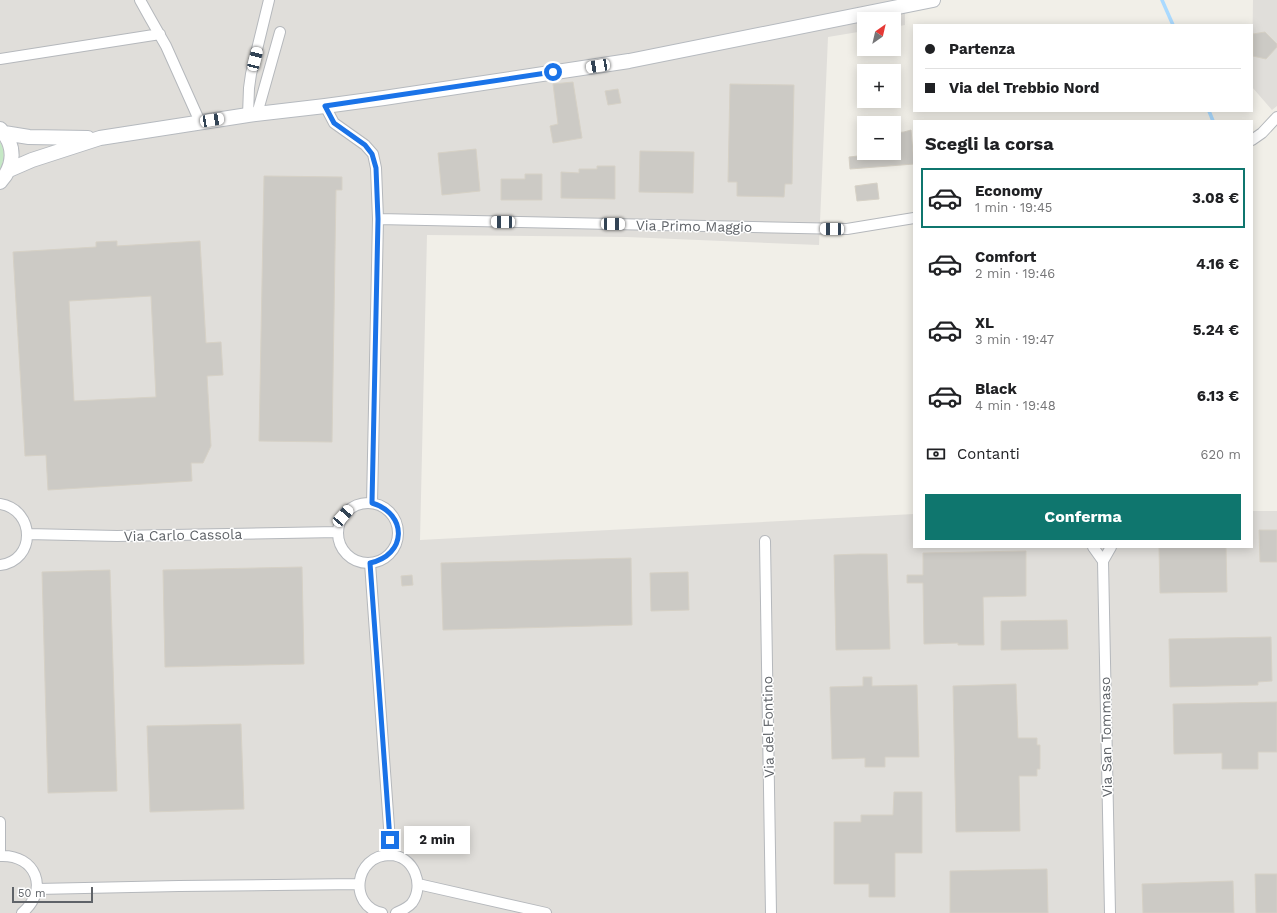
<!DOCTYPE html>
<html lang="it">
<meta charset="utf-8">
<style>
:root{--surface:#fff;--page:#f6f6f6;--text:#202124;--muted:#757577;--line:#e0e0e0;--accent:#0f766e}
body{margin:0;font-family:"Work Sans",sans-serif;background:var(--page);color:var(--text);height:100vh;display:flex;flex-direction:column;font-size:15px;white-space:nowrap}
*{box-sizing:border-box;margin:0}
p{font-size:13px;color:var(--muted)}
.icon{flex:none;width:22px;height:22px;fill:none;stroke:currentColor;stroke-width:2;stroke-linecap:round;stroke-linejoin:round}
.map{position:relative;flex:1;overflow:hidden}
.side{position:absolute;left:913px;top:120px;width:340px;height:428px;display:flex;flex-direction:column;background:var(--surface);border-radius:0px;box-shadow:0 2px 10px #0003}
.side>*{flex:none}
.hud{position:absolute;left:913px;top:24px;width:340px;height:88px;border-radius:0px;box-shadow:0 2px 10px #0003;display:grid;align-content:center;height:88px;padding:0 12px;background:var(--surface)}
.needle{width:26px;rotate:34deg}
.controls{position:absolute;left:857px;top:12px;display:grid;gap:8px}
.controls a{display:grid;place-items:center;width:44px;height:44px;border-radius:0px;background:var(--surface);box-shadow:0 2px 10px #0003;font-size:20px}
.scale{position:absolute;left:12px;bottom:10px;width:81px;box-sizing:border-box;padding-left:4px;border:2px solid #5f6368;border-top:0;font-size:11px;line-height:14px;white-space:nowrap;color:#5f6368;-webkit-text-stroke:3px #fff;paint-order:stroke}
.end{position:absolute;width:18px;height:18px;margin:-9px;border:5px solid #1a73e8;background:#fff;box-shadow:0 0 0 2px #fff}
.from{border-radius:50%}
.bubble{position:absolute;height:28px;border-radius:0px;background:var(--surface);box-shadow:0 2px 10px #0003;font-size:13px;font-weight:700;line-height:28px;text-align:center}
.car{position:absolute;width:12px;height:24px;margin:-12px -6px;border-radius:5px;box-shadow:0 0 3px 1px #0007;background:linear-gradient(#fff 24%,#345 0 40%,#fff 0 76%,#345 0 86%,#fff 0)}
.hud b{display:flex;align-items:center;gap:14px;height:38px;font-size:15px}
.hud b+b{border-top:1px solid var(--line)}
.hud i{width:10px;height:10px;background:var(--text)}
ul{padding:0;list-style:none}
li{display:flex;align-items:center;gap:12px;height:60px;margin:0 8px 6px;padding:0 4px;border:2px solid transparent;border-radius:0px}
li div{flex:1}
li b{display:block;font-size:15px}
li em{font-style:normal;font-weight:700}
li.current{border-color:var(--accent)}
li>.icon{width:36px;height:36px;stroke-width:1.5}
h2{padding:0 12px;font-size:18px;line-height:48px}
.pay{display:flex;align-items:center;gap:10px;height:44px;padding:0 12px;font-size:15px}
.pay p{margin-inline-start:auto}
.action{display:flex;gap:8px;margin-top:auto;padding:8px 12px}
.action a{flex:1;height:46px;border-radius:0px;background:var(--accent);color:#fff;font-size:16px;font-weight:700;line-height:46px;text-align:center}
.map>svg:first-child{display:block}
.industrial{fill:#e0deda}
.green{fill:#c5e8c5}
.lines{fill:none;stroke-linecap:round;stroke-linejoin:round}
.stream{stroke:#aadaff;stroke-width:3.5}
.building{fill:#cccac5;stroke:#d6d1c6;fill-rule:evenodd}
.street-casing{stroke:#b5b8bc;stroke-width:12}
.secondary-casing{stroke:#b6babf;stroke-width:16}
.street{stroke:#fff;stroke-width:10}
.secondary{stroke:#fff;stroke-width:14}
.route{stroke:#1a73e8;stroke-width:5}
.labels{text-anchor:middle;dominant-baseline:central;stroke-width:3;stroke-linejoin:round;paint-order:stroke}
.street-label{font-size:14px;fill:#5f6368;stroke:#fff}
</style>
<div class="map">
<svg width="1277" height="913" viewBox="0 0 1277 913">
<rect width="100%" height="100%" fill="#f1efe8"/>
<path class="industrial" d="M0 0H905V25L894 27V19H864V31L828 37 819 245 627 237 427 235 420 540 914 514V547H1252V511H1277V913H0Z
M1253 0H1277V106L1272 110 1252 87Z"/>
<path class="green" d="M0 142C5 150 5 160 0 169Z"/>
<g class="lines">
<path class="stream" d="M1162 0 1173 25
M1209 111 1213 121"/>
</g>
<path class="building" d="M1265 32 1277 44V47L1266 59 1253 56V34Z
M573 82 582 138 553 143 550 126 558 124 553 84Z
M730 84 794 85 792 184H785L784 197 737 196V182H728Z
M618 89 621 103 608 105 605 91Z
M911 130 914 164 850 169 849 157 867 155V153H894V133L904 132Z
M476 149 480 191 442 195 438 153Z
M640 151 694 152 693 193 639 192Z
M597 166H615V199L561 198V172L579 173V169H597Z
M525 174H542V200H501V179H525Z
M264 176 342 177V190H336L332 442 259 441Z
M877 183 879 199 857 201 855 186Z
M117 241V246L200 241 206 343 221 342 223 375 207 376 211 446 203 463H191L192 481 48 490 46 455 25 456 13 252 96 247V242ZM151 296 156 397 74 401 69 301Z
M1259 530H1277V562H1260Z
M1159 547H1226L1227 592 1160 593Z
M1026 551V596L983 597 984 645H958V643L924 644 923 583H907V575H923V553Z
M860 554H887L890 649 836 650 834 555Z
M631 558 632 625 443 630 441 563Z
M302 567 304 664 165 667 163 570Z
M110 570 117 791 48 793 42 572Z
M688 572 689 610 651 611 650 573Z
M412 575 413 585 402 586 401 576Z
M1067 620 1068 649 1001 650V621Z
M1271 637 1272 681 1258 682V685L1170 687 1169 639Z
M863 677H872V686L917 685 919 757H885V767H865V758L832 759 830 687 863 686Z
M1016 684 1018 738H1037V745H1040V769H1037V776H1019L1020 831 956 832 953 686Z
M1277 702V752H1258V769H1222V753L1174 754 1173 704Z
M241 724 244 809 150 812 147 726Z
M894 792H922V853H895V897H869V884H834V822H861V815H893Z
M1047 869 1048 913H950V871Z
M1255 874H1277V913H1256Z
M1233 881 1234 913H1143L1142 884Z"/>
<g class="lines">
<g class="street-casing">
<path id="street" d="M140 0 150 18 166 46 200 122
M0 59 160 34
M325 106 334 123 365 145 373 154 376 168 378 219 372 503
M257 114 280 32
M248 115 249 88 251 74 269 0
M1252 140 1262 133 1277 117
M378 219 847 229 914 218
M338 533a30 30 0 1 1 60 0a30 30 0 1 1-60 0Z
M0 504C36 510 36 561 0 565
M27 534 117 536 338 532
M765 541 771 913
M1093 547 1103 561
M1103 561 1110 913
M1103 561 1111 547
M370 563 391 855
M0 822V856
M0 856C36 854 50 890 22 913
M418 884 546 913
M37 889 179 886 359 884
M382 913C348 906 354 855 390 855 414 856 425 885 412 903 408 908 402 910 396 913"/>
</g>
<g class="secondary-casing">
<path id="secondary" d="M4 133 29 137 88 138
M9 170 32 160 100 138 248 115 325 106 384 98 629 61 933 0
M0 182C15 166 16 145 0 129"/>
</g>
<use href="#street" class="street"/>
<use href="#secondary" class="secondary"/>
</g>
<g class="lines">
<path class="route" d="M390 840 370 563C407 555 408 514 372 503L378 219 376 168 372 154 365 145 334 123 325 106 553 72"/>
</g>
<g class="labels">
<g class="street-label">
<text transform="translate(694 226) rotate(1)">Via Primo Maggio</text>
<text transform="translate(183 535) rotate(-1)">Via Carlo Cassola</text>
<text transform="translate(768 727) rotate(-91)">Via del Fontino</text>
<text transform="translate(1106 737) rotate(-91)">Via San Tommaso</text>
</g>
</g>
</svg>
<div class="controls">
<a><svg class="needle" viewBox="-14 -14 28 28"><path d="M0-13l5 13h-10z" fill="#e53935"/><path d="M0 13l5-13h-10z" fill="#757577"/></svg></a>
<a>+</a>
<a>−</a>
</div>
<div class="scale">50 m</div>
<i class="end from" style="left:553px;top:72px"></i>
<i class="end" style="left:390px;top:840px"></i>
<div class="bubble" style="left:404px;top:826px;width:66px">2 min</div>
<i class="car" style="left:255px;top:59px;rotate:14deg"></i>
<i class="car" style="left:598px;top:66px;rotate:261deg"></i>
<i class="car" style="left:212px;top:120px;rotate:81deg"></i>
<i class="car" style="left:503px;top:222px;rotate:271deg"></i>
<i class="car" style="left:613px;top:224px;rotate:91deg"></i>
<i class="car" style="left:832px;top:229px;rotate:271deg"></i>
<i class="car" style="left:343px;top:516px;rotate:41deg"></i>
<div class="hud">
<b><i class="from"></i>Partenza</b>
<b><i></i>Via del Trebbio Nord</b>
</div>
<section class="side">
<h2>Scegli la corsa</h2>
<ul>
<li class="current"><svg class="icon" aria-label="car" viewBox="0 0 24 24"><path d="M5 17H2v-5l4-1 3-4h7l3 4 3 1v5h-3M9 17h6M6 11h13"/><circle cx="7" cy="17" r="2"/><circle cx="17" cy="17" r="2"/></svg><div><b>Economy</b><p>1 min · 19:45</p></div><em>3.08 €</em></li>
<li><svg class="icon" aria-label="car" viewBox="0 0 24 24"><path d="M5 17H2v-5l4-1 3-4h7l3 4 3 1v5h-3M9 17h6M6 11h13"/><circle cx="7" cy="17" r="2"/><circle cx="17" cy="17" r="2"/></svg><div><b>Comfort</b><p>2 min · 19:46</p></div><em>4.16 €</em></li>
<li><svg class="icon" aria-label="car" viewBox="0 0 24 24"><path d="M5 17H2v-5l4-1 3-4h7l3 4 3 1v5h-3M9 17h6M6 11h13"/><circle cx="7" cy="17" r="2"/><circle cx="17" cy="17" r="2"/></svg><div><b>XL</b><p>3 min · 19:47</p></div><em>5.24 €</em></li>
<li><svg class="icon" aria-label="car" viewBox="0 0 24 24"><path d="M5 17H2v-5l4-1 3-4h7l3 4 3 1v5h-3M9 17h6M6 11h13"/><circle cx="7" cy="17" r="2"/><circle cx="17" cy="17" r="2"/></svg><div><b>Black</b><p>4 min · 19:48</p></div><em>6.13 €</em></li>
</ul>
<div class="pay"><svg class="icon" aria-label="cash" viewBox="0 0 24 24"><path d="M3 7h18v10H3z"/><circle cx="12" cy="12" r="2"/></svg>Contanti<p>620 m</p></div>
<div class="action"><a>Conferma</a></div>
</section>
</div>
